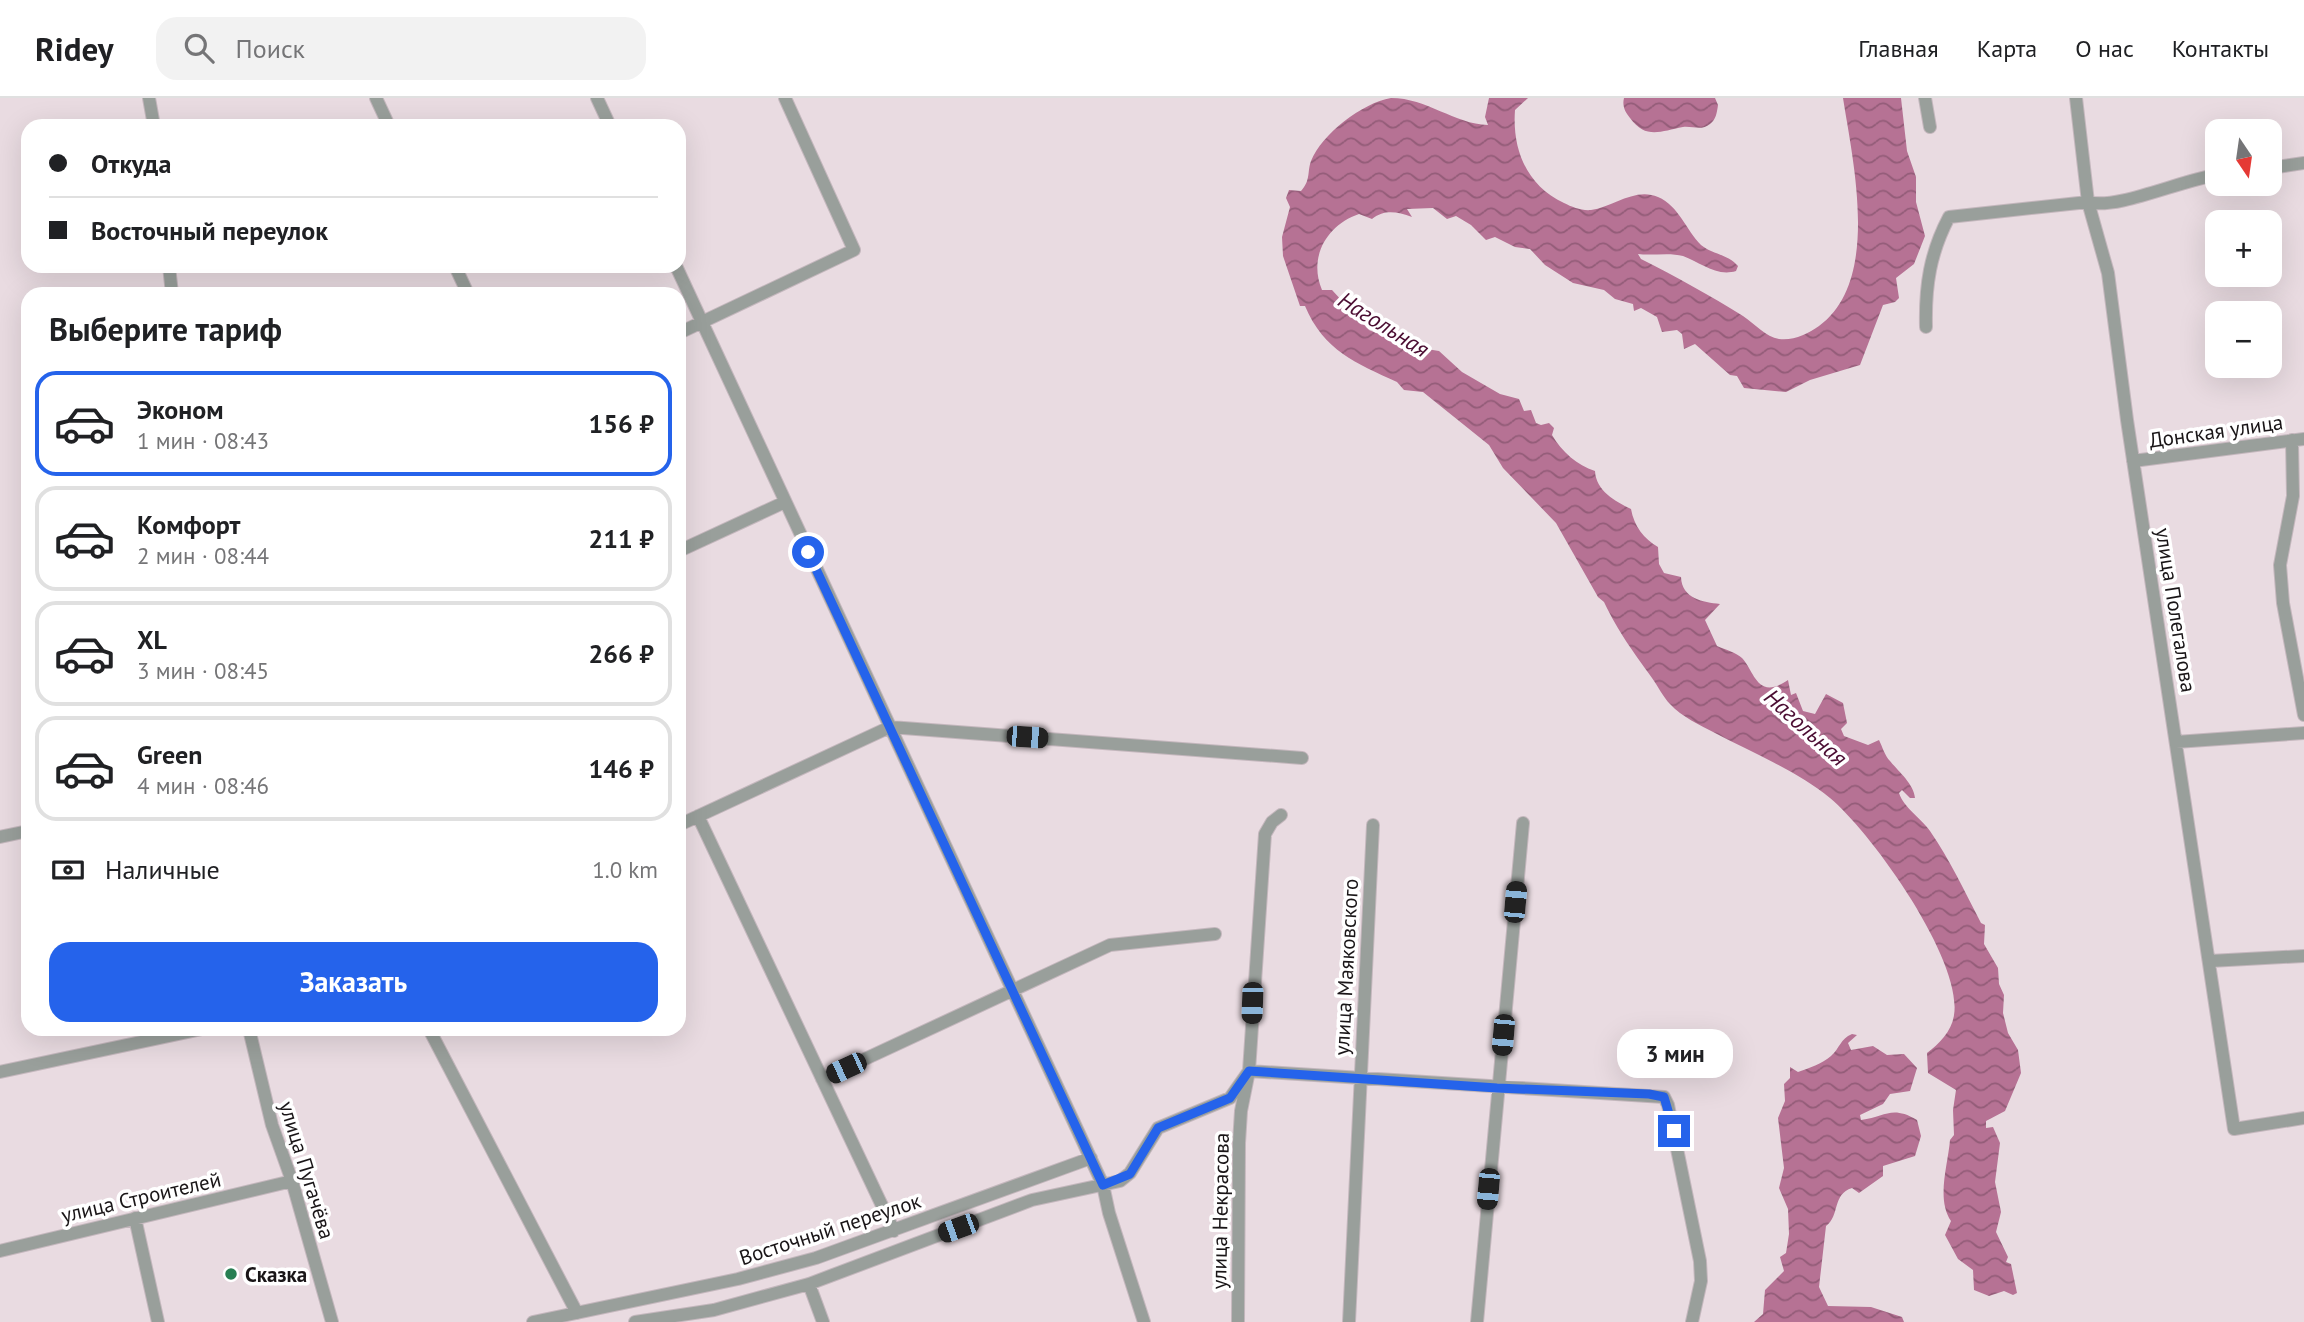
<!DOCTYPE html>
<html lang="ru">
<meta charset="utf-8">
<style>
:root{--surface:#fff;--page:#f2f2f2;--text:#202124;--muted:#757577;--line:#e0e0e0;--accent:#2563eb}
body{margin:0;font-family:"PT Sans",sans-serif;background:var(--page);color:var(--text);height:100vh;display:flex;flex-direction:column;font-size:26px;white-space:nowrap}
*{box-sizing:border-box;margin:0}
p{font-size:23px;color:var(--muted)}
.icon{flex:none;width:38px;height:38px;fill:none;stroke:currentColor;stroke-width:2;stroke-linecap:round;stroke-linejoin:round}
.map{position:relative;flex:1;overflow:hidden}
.side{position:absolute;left:21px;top:189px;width:665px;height:749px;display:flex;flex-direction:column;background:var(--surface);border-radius:21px;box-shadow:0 7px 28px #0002}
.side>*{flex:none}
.hud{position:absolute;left:21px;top:21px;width:665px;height:154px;border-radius:21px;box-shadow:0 7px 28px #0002;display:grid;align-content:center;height:154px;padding:0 28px;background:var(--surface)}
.needle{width:46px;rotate:167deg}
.buttons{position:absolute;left:2205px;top:21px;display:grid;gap:14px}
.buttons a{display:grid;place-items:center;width:77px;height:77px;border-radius:14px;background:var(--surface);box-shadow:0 7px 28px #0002;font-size:35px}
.end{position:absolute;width:32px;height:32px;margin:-16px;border:9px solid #2563eb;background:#fff;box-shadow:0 0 0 4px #fff}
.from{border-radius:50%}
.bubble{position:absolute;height:49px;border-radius:21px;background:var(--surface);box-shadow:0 7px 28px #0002;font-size:23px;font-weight:800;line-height:49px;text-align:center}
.car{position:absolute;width:21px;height:42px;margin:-21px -10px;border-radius:9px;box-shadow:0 0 5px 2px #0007;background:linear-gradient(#222 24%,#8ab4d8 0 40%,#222 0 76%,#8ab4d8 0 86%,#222 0)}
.hud b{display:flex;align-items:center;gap:24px;height:66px;font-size:26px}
.hud b+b{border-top:2px solid var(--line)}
.hud i{width:18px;height:18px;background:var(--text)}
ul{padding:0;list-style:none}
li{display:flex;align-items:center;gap:21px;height:105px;margin:0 14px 10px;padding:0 14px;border:4px solid var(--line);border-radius:21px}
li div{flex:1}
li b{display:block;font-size:26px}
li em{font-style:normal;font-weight:800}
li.on{border-color:var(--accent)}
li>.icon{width:63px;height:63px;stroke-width:1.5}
h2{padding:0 28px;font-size:32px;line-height:84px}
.pay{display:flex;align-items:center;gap:18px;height:77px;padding:0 28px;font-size:26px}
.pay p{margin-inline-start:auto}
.primary-button{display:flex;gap:14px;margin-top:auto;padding:14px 28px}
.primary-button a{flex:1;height:80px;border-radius:21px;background:var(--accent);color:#fff;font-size:28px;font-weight:800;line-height:80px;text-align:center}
header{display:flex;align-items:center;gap:42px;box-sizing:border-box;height:98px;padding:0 35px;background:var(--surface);border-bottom:2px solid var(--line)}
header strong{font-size:33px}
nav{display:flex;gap:38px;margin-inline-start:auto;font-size:24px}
.search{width:490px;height:63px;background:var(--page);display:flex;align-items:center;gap:18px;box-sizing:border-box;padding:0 24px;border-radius:21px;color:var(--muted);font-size:26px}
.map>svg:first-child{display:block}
.water{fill:url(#water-waves)}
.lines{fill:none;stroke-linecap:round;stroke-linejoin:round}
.minor-casing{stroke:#c4b7bd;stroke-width:14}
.minor{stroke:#999f9b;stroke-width:12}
.route{stroke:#2563eb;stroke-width:9}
.poi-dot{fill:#277e52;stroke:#fff;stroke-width:2.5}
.labels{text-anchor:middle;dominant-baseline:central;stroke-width:7;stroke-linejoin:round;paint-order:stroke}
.street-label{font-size:21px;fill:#191517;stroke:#fff}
.poi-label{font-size:21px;font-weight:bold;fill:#191517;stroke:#fff;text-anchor:start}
.water-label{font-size:23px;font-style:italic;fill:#4b0d32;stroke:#fff}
</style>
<header>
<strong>Ridey</strong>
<div class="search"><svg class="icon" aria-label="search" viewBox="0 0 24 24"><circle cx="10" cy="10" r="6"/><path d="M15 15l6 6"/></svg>Поиск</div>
<nav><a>Главная</a><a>Карта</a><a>О нас</a><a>Контакты</a></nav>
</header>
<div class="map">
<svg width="2304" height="1224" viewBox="0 0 2304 1224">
<defs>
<pattern id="water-waves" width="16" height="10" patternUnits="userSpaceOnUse" patternTransform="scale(1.75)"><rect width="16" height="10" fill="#b67294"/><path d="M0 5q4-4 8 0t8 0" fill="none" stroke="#935c78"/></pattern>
</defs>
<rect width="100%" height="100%" fill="#e9dbe1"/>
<path class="water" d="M1391 0C1427 0 1454 26 1488 27L1485 19 1489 0H1528L1515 12C1512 52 1527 88 1564 105 1572 109 1582 113 1591 112 1613 109 1635 89 1658 99 1679 108 1686 132 1701 147 1712 156 1729 157 1738 168L1736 173C1716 179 1700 164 1683 158 1669 154 1652 158 1638 156L1641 161C1675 178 1711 198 1743 218 1755 226 1766 239 1779 241 1793 243 1808 236 1819 228 1881 183 1853 64 1843 0H1901L1907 53 1916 79V104L1925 138 1914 166 1896 180 1899 200 1895 204 1883 207 1860 267 1810 282 1786 294 1744 290 1737 278 1730 277 1695 246 1684 251 1682 236 1677 232 1662 234 1657 219 1641 210 1634 213 1633 206 1615 201 1604 192 1573 185 1545 167 1530 151 1515 149 1495 139 1486 142 1471 127 1456 118 1447 121 1433 110 1407 111 1412 119C1397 114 1385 111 1372 121L1359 116C1327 127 1308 159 1322 192H1332L1369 232 1408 248 1439 253 1462 274 1500 296 1519 301 1524 313 1531 312 1536 325 1541 327 1549 325 1554 330 1552 337C1562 354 1577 367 1595 373 1596 393 1615 403 1631 411 1634 428 1644 441 1658 449L1659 466 1664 475 1681 479C1682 501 1703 504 1720 506L1705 522 1717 548C1724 551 1737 555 1742 560 1755 574 1757 603 1788 582L1791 597 1796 595 1803 613 1815 616 1826 596 1843 605 1847 625 1841 631 1844 638 1868 647 1879 642C1882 648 1885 658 1890 663 1898 673 1914 686 1915 700H1910L1902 692 1899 695C1904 710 1921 720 1930 733 1950 762 1965 794 1981 825L1985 827 1984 846 1998 870 1999 886 2004 897 2003 915 2008 935 2018 952 2021 975 2005 1013 1986 1023V1030L1993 1029 2000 1045 1995 1084 2001 1114 1996 1134 2008 1159 2006 1164 2011 1166 2017 1195 2013 1197 2004 1193 1989 1198 1974 1192 1973 1172 1958 1161 1945 1137 1951 1123C1936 1101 1948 1067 1950 1042L1954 1037 1953 1012 1956 992 1928 975 1927 955C1939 946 1952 933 1954 917 1963 862 1871 734 1830 700 1797 673 1753 655 1715 635 1700 627 1682 619 1670 606 1663 599 1658 588 1652 580 1632 552 1619 535 1604 504L1598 499 1556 425 1503 370 1489 347 1423 294 1404 292 1397 284C1356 265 1324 253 1305 208H1300L1283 158 1282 139 1290 109 1286 100 1289 92 1301 93C1311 82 1307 74 1311 63 1322 36 1362 5 1391 0Z
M1624 0H1715L1718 7C1717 14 1716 22 1710 26 1702 33 1693 28 1683 29 1661 33 1646 42 1630 20 1625 14 1622 8 1624 0Z
M1852 936 1857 937 1848 945 1851 952 1873 948 1887 957 1904 956 1917 970 1910 993 1890 996 1883 1006 1860 1017 1861 1022C1886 1019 1891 1007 1917 1022L1921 1038 1915 1058 1883 1068V1078L1859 1095 1852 1090C1832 1096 1840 1118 1826 1128L1819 1189 1828 1208 1871 1209 1902 1219 1904 1224H1754L1763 1216 1765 1192 1784 1173 1780 1159 1786 1155 1789 1136 1788 1111 1779 1090 1784 1070 1778 1020 1785 1003 1784 986 1790 980V969L1798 974C1809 970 1822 966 1831 958 1840 950 1840 941 1852 936Z"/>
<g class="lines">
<g class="minor-casing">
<path id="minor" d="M149 0 154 28
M376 0 389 28
M597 0 610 28
M1925 0 1930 29
M2076 0 2088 104 2108 175 2127 322 2234 1031 2304 1020
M2270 70 2304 65
M169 168 172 196
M455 168 468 196
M676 168 1103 1087 1109 1115 1144 1224
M1926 229C1925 188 1930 155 1949 119L2088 104C2117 112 2181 82 2217 77
M679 235 854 152 785 0
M2292 342 2293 398 2280 467 2283 505 2304 617
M2133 363 2304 341
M679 453 785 404
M2176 644 2304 635
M698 718 894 1133
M679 727 890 629 1302 660
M0 739 28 733
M2210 863 2304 858
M249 931 272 1027 292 1083 332 1224
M429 931 577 1215
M0 974 202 931
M822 981 1110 847 1215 836
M135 1120 158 1224
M0 1153 292 1083
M809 1186 823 1224
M533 1224 738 1181 816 1160 1091 1060
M635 1224 714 1212 809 1186 1032 1102 1120 1083 1130 1075 1158 1030 1230 1000 1249 973 1664 999 1668 1007 1700 1163 1701 1183 1692 1224
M1238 1224 1239 1045 1241 1013 1249 973 1265 736 1272 724 1281 717
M1349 1224 1373 727
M1477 1224 1523 725"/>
</g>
<use href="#minor" class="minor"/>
</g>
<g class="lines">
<path class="route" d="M808 454 1103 1087 1130 1076 1158 1030 1230 1000 1249 973 1497 990 1649 996 1664 999 1674 1033"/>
</g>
<circle class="poi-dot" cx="231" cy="1176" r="7"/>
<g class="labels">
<g class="street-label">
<text transform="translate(2216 333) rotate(-8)">Донская улица</text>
<text transform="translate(2176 512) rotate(81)">улица Полегалова</text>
<text transform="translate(1346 869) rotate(-87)">улица Маяковского</text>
<text transform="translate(307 1072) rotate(73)">улица Пугачёва</text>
<text transform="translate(141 1099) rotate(-13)">улица Строителей</text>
<text transform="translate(1220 1113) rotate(-89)">улица Некрасова</text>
<text transform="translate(830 1131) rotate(-18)">Восточный переулок</text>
</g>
<g class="poi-label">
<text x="245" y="1176">Сказка</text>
</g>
<g class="water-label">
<text transform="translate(1384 226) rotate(32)">Нагольная</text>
<text transform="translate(1806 629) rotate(42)">Нагольная</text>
</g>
</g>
</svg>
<div class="buttons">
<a><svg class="needle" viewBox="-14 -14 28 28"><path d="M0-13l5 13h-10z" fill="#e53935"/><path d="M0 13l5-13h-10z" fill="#757577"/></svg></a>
<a>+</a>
<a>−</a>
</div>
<i class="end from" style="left:808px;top:454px"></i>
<i class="end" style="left:1674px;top:1033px"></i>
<div class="bubble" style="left:1617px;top:931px;width:116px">3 мин</div>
<i class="car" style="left:1027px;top:639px;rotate:94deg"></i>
<i class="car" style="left:1515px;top:804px;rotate:5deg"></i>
<i class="car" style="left:1252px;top:905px;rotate:182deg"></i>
<i class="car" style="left:1503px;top:937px;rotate:185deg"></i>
<i class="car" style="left:846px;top:970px;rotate:245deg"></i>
<i class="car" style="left:1488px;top:1091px;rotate:185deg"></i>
<i class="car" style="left:958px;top:1130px;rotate:250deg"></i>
<div class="hud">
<b><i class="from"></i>Откуда</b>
<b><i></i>Восточный переулок</b>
</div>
<section class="side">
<h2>Выберите тариф</h2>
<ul>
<li class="on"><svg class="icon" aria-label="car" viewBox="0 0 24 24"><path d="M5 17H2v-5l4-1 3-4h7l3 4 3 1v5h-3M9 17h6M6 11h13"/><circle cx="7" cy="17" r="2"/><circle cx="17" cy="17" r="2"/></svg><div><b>Эконом</b><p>1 мин · 08:43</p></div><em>156 ₽</em></li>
<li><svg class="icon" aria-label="car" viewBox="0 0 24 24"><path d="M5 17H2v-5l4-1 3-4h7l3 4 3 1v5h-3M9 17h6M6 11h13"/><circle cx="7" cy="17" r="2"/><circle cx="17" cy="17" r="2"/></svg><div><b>Комфорт</b><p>2 мин · 08:44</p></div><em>211 ₽</em></li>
<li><svg class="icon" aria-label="car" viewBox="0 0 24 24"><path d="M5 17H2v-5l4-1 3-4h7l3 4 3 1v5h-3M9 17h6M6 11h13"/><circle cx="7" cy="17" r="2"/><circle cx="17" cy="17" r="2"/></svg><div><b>XL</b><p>3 мин · 08:45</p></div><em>266 ₽</em></li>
<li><svg class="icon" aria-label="car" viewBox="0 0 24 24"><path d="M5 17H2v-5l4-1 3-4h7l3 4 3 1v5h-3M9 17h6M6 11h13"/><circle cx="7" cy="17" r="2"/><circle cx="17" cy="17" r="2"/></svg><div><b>Green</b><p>4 мин · 08:46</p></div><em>146 ₽</em></li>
</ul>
<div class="pay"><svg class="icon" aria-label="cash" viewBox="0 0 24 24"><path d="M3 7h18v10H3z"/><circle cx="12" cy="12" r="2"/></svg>Наличные<p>1.0 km</p></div>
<div class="primary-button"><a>Заказать</a></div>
</section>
</div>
